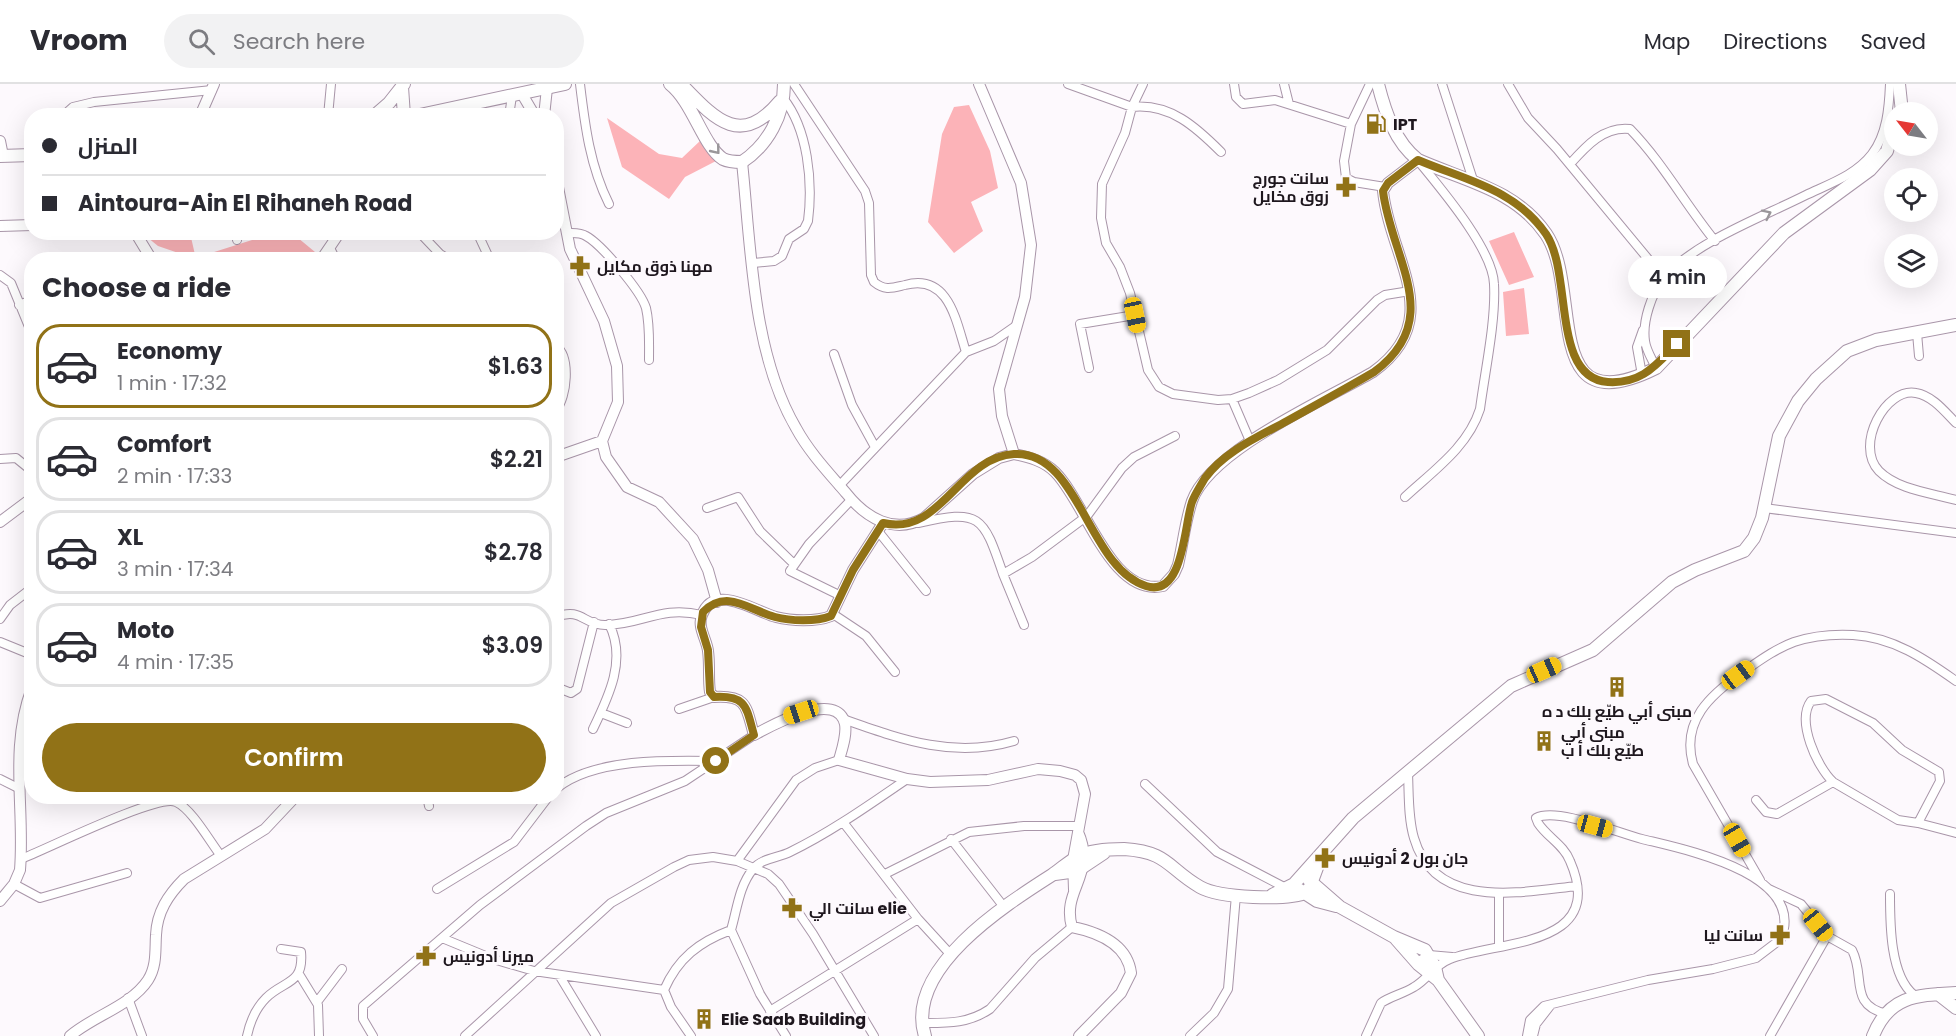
<!DOCTYPE html>
<meta charset="utf-8">
<style>
:root{--surface:#fff;--page:#f2f2f3;--text:#2b2b33;--muted:#7c7c81;--line:#e1e1e2;--accent:#917217}
body{margin:0;font-family:Poppins,Cairo,sans-serif;background:var(--page);color:var(--text);height:100vh;display:flex;flex-direction:column;font-size:22px;white-space:nowrap}
*{box-sizing:border-box;margin:0}
p{font-size:20px;color:var(--muted)}
.icon{flex:none;width:33px;height:33px;fill:none;stroke:currentColor;stroke-width:2;stroke-linecap:round;stroke-linejoin:round}
.map{position:relative;flex:1;overflow:hidden}
.side{position:absolute;left:24px;top:168px;width:540px;height:552px;display:flex;flex-direction:column;background:var(--surface);border-radius:24px;box-shadow:0 6px 24px #0002}
.side>*{flex:none}
.guide{position:absolute;left:24px;top:24px;width:540px;height:132px;border-radius:24px;box-shadow:0 6px 24px #0002;display:grid;align-content:center;height:132px;padding:0 18px;background:var(--surface)}
.needle{width:39px;rotate:301deg}
.fabs{position:absolute;left:1884px;top:18px;display:grid;gap:12px}
.fabs a{display:grid;place-items:center;width:54px;height:54px;border-radius:50%;background:var(--surface);box-shadow:0 6px 24px #0002;font-size:30px}
.end{position:absolute;width:27px;height:27px;margin:-14px;border:8px solid #917217;background:#fff;box-shadow:0 0 0 3px #fff}
.from{border-radius:50%}
.bubble{position:absolute;height:42px;border-radius:21px;background:var(--surface);box-shadow:0 6px 24px #0002;font-size:20px;font-weight:600;line-height:42px;text-align:center}
.car{position:absolute;width:18px;height:36px;margin:-18px -9px;border-radius:8px;box-shadow:0 0 4px 2px #0007;background:linear-gradient(#f5c518 24%,#345 0 40%,#f5c518 0 76%,#345 0 86%,#f5c518 0)}
.guide b{display:flex;align-items:center;gap:21px;height:57px;font-size:22px}
.guide b+b{border-top:2px solid var(--line)}
.guide i{width:15px;height:15px;background:var(--text)}
ul{padding:0;list-style:none}
li{display:flex;align-items:center;gap:18px;height:84px;margin:0 12px 9px;padding:0 6px;border:3px solid var(--line);border-radius:24px}
li div{flex:1}
li b{display:block;font-size:22px}
li em{font-style:normal;font-weight:600}
li.current{border-color:var(--accent)}
li>.icon{width:54px;height:54px;stroke-width:1.5}
h2{padding:0 18px;font-size:27px;line-height:72px}
.button{display:flex;gap:12px;margin-top:auto;padding:12px 18px}
.button a{flex:1;height:69px;border-radius:36px;background:var(--accent);color:#fff;font-size:24px;font-weight:600;line-height:69px;text-align:center}
header{display:flex;align-items:center;gap:36px;box-sizing:border-box;height:84px;padding:0 30px;background:var(--surface);border-bottom:2px solid var(--line)}
header strong{font-size:28px}
nav{display:flex;gap:33px;margin-inline-start:auto;font-size:21px}
.search{width:420px;height:54px;background:var(--page);display:flex;align-items:center;gap:15px;box-sizing:border-box;padding:0 21px;border-radius:33px;color:var(--muted);font-size:22px}
.map>svg:first-child{display:block}
.green{fill:#fcb3b8}
.lines{fill:none;stroke-linecap:round;stroke-linejoin:round}
.minor-casing{stroke:#a996a9;stroke-width:10}
.tertiary-casing{stroke:#a996a9;stroke-width:12}
.secondary-casing{stroke:#a996a9;stroke-width:14}
.minor{stroke:#fff;stroke-width:8}
.tertiary{stroke:#fff;stroke-width:10}
.secondary{stroke:#fff;stroke-width:12}
.oneway{stroke:#9a979a}
.route{stroke:#917217;stroke-width:8}
.labels{text-anchor:middle;dominant-baseline:central;stroke-width:6;stroke-linejoin:round;paint-order:stroke}
.poi-label{font-size:16px;font-weight:bold;fill:#1e171e;stroke:#fdf9fd;text-anchor:start}
</style>
<header>
<strong>Vroom</strong>
<div class="search"><svg class="icon" aria-label="search" viewBox="0 0 24 24"><circle cx="10" cy="10" r="6"/><path d="M15 15l6 6"/></svg>Search here</div>
<nav><a>Map</a><a>Directions</a><a>Saved</a></nav>
</header>
<div class="map">
<svg width="1956" height="952" viewBox="0 0 1956 952">
<rect width="100%" height="100%" fill="#fdf9fd"/>
<path class="green" d="M969 21 990 67 998 104 971 118 983 147 954 169 928 138 942 50 954 23Z
M607 34 659 70 682 74 701 56 716 77 685 93 669 115 622 83Z
M277 148 292 149 315 168 309 175H204V172L211 169Z
M1514 148 1534 193 1509 201 1489 157Z
M142 149H190L196 175 158 162Z
M1524 204 1529 250 1506 252 1503 208Z"/>
<g class="lines">
<g class="minor-casing">
<path id="minor" d="M580 0C585 42 590 82 609 120
M794 0 865 107 869 119 871 191 874 198C885 207 892 204 905 201 949 189 956 237 966 268
M1068 0 1132 23 1143 0
M1234 0 1236 13 1243 20 1275 16 1351 40 1370 0
M1284 0 1289 20
M1442 0 1473 96
M1508 0 1528 34 1557 65 1663 193C1652 211 1642 236 1645 257 1646 266 1652 275 1656 284
M63 32 73 23 94 18 212 6
M328 32 331 0
M509 32 512 12
M1351 40 1344 77 1346 94 1354 98 1385 103
M1221 68C1196 43 1170 19 1132 23L1125 49 1102 100 1101 134 1106 159 1120 183 1130 209 1148 286 1159 303 1173 310 1218 316 1232 315 1249 309 1278 296 1327 266 1377 216 1385 211 1410 207
M1570 80C1586 62 1604 42 1630 45 1663 79 1685 120 1715 157
M236 148 237 156
M419 148 440 170 450 176
M477 148 490 176
M567 149C573 149 580 148 586 152 601 160 641 207 646 224 650 241 649 259 649 276
M330 164 336 176
M753 179 774 177 782 172 789 155 804 145 808 137C813 98 808 45 783 14
M0 191 11 199 32 250
M1663 193C1702 155 1758 135 1806 111 1829 100 1856 91 1872 70 1887 50 1889 24 1890 0
M19 221 32 216
M1917 249 1919 272
M556 262C571 273 567 313 556 326
M834 270 852 321 875 363
M1089 284 1080 240 1135 231
M1642 291 1637 263 1643 246
M1232 315 1250 357
M1956 339C1945 328 1933 312 1916 309 1886 303 1854 361 1879 387 1898 406 1932 409 1956 416
M0 375 16 374 32 387
M839 402 966 268 994 257 1017 241
M1405 413C1433 387 1468 363 1480 325 1485 287 1496 237 1494 200 1493 166 1442 106 1420 79
M707 424 738 413 760 447 794 480
M1764 424 1956 449
M918 439C980 425 983 431 1003 490L1032 473 1087 432 1122 384 1134 373 1175 352
M878 447 926 507
M1003 490 1024 541
M841 512 790 487 809 460 851 416
M833 530 866 552 895 588
M556 533C582 523 583 541 605 541 642 541 660 521 702 531
M0 535 10 521 32 504
M0 558 32 571
M556 603 571 609 577 605 594 538
M679 625 714 613
M601 629 627 639
M843 635C900 655 953 675 1014 657
M593 645C609 612 627 575 609 540
M1408 690C1409 711 1408 734 1414 754 1435 827 1521 808 1577 802
M0 695 18 704
M1145 700 1217 768 1286 804
M556 705C592 674 671 676 716 677
M427 712 429 722
M1756 716 1766 728 1777 730 1833 698
M1918 739 1898 736 1833 698C1817 683 1796 637 1811 617L1826 615 1873 639 1902 666 1939 688 1940 697 1918 739 1956 749
M951 755 1004 823
M21 775C47 765 157 710 176 718 192 725 210 758 221 772
M737 777 796 696 815 684 839 676
M885 790 969 748 1024 742H1079
M1760 796 1693 680C1681 637 1710 611 1743 588 1759 577 1775 565 1794 558 1812 552 1834 550 1853 551 1893 553 1925 575 1956 597
M14 800 40 814 127 789
M437 805 514 758 549 712
M1769 805 1801 820 1827 852 1852 866C1866 893 1848 921 1887 930
M1890 810C1890 840 1890 892 1914 911
M918 835 951 871
M731 846 760 910 786 952
M442 854 493 875 534 887 664 906
M1499 862V809
M1417 878 1429 871 1452 873
M299 890 318 921 319 952
M559 891 596 952
M128 914 142 952
M317 918 342 885
M770 927 918 835 843 738
M921 939C947 939 968 940 990 925L1035 874 1072 843
M247 952C250 938 256 924 266 914 284 896 304 901 301 868L281 865
M373 952 363 935V922L480 821 586 742 606 729 685 697 754 651
M465 952 611 819 674 783 689 776 713 773 737 777 768 790 779 800 813 850 874 952
M691 952 671 923 664 906C678 874 699 858 731 846 737 826 739 802 753 785 762 774 778 774 790 768 831 748 869 721 907 695
M1190 952 1214 929 1228 905 1236 811
M1366 952 1381 919C1391 912 1403 910 1414 903 1428 895 1434 881 1450 875 1500 856 1608 864 1570 777 1564 761 1547 753 1538 739L1536 734C1557 723 1618 749 1642 755 1682 765 1807 789 1781 855L1756 874 1713 885 1648 896 1544 922 1530 936 1527 952
M1533 952 1536 940 1550 922
M1770 952 1827 852"/>
</g>
<g class="tertiary-casing">
<path id="tertiary" d="M522 10 535 32
M200 32 214 0
M544 32 547 4
M0 57 3 72
M742 78C751 163 752 269 796 344 809 368 828 388 846 409 866 434 894 451 924 434L973 390 999 374 1014 370 1002 332 999 305 1025 213 1031 161 1021 99 979 0
M556 93 570 165 604 237 617 282 618 318 602 357 606 373 627 403 659 418 693 455 708 486 717 518
M0 142 32 141
M135 148 152 176
M321 176 340 148
M1014 370C1029 373 1044 377 1055 388 1086 419 1111 513 1163 502L1174 490 1178 481C1183 460 1185 438 1192 417 1210 366 1325 316 1373 288 1447 235 1390 175 1383 107L1388 99 1418 76
M556 373 602 357
M0 438 32 414
M883 439 853 486 831 532C816 538 791 537 776 533 756 528 714 498 702 531 697 543 707 556 708 567 710 581 708 594 710 608L714 613C748 611 746 623 754 651 769 643 837 604 845 640 847 651 842 665 839 676L907 695 930 698 988 696 1038 685 1060 687 1075 691 1081 696 1085 710 1073 776 1074 806
M1078 748C1097 791 1061 806 1072 843 1097 848 1127 859 1131 889L1121 909 1079 952
M0 817 14 800 20 786C25 724 9 664 32 604
M70 952C93 932 131 922 148 896 157 882 155 866 156 851 157 828 168 811 184 795L265 745 296 712"/>
</g>
<g class="secondary-casing">
<path id="secondary" d="M670 0C693 18 703 62 723 75 729 78 735 78 742 78 768 61 784 31 784 0
M681 0C714 34 740 65 780 17
M1378 0C1385 28 1395 58 1418 76 1465 97 1515 105 1546 150 1583 205 1539 343 1656 284L1784 149 1870 86 1887 67 1894 41
M1899 0 1902 28
M402 3 404 32
M374 32 389 19 404 0
M415 32 565 0
M0 72 32 71
M1055 790 1077 787 1104 769
M1309 796 1340 823 1394 853 1425 866 1435 883 1438 896
M1300 806 1317 817 1336 822
M1272 811 1294 800 1353 734 1511 602 1593 566 1672 498 1695 486 1744 467 1754 454 1762 434 1779 352 1798 317 1816 295 1847 267 1876 256 1956 241
M1396 855 1418 880 1438 896 1478 952
M1938 910 1956 924
M925 952C904 885 1005 821 1052 791 1061 785 1069 777 1079 772 1091 766 1110 765 1124 765 1169 768 1167 784 1200 803 1219 814 1287 817 1308 808L1318 781 1319 773
M1873 952C1889 911 1918 911 1956 909"/>
</g>
<use href="#minor" class="minor"/>
<use href="#tertiary" class="tertiary"/>
<use href="#secondary" class="secondary"/>
</g>
<defs><path id="oneway-chevron" d="M-2-3.5L2.5 0L-2 3.5" fill="none" stroke-width="1.6" stroke-linecap="round" stroke-linejoin="round" transform="scale(1.5)"/></defs>
<g class="oneway">
<use href="#oneway-chevron" transform="translate(716 66) rotate(51)"/>
<use href="#oneway-chevron" transform="translate(1767 130) rotate(-26)"/>
</g>
<g class="lines">
<path class="route" d="M716 677 754 651C746 623 747 611 714 613L710 608 708 566 701 543 703 528C727 504 749 526 775 533 790 537 816 538 831 532L853 486 883 439C941 453 959 373 1014 370 1079 366 1088 484 1146 502 1184 514 1184 441 1192 418 1195 410 1201 401 1205 394 1225 367 1258 353 1287 337 1316 321 1345 305 1374 288 1446 235 1391 175 1383 107L1388 99 1418 76C1465 96 1515 105 1546 150 1573 190 1551 294 1608 298 1642 300 1656 281 1677 260"/>
</g>
<defs>
<g id="fuel-bare" transform="scale(1.62)"><path d="M-5.5-6h7V0h2V4h1.3V-2.5L3-4.5l.8-.8L6-3V5H2.5V1h-1V6h-7ZM-4.2-4.7v3.2H.2V-4.7Z" fill="#917217" stroke="#fdf9fd" stroke-width="2.5" paint-order="stroke"/></g>
<g id="pharmacy-bare" transform="scale(1.62)"><path d="M-2-6h4v4h4v4h-4v4h-4v-4h-4v-4h4Z" fill="#917217" stroke="#fdf9fd" stroke-width="2.5" paint-order="stroke"/></g>
<g id="building-bare" transform="scale(1.62)"><path d="M-4-6H4V6H1V3H-1V6H-4ZM-2.5-4.3h1.7v1.8h-1.7ZM.8-4.3h1.7v1.8H.8ZM-2.5-1h1.7V.8h-1.7ZM.8-1h1.7V.8H.8Z" fill="#917217" stroke="#fdf9fd" stroke-width="2.5" paint-order="stroke"/></g>
</defs>
<g fill-rule="evenodd">
<use href="#fuel-bare" x="1376" y="40"/>
<use href="#pharmacy-bare" x="1346" y="103"/>
<use href="#pharmacy-bare" x="580" y="182"/>
<use href="#building-bare" x="1617" y="603"/>
<use href="#building-bare" x="1544" y="657"/>
<use href="#pharmacy-bare" x="1325" y="774"/>
<use href="#pharmacy-bare" x="792" y="824"/>
<use href="#pharmacy-bare" x="1780" y="851"/>
<use href="#pharmacy-bare" x="426" y="872"/>
<use href="#building-bare" x="704" y="935"/>
</g>
<g class="labels">
<g class="poi-label">
<text x="1393" y="40">IPT</text>
<text x="1329" y="94" text-anchor="end">سانت جورج<tspan x="1329" dy="18">زوق مخايل</tspan></text>
<text x="597" y="182">مهنا ذوق مكايل</text>
<text x="1617" y="627" text-anchor="middle">مبنى أبي طيّع بلك د ه</text>
<text x="1561" y="648">مبنى أبي<tspan x="1561" dy="18">طيّع بلك أ ب</tspan></text>
<text x="1342" y="774">جان بول 2 أدونيس</text>
<text x="809" y="824">سانت الي elie</text>
<text x="1763" y="851" text-anchor="end">سانت ليا</text>
<text x="443" y="872">ميرنا أدونيس</text>
<text x="721" y="935">Elie Saab Building</text>
</g>
</g>
</svg>
<div class="fabs">
<a><svg class="needle" viewBox="-14 -14 28 28"><path d="M0-13l5 13h-10z" fill="#e53935"/><path d="M0 13l5-13h-10z" fill="#7c7c81"/></svg></a>
<a><svg class="icon" aria-label="locate" viewBox="0 0 24 24"><circle cx="12" cy="12" r="6"/><path d="M12 2v4M12 18v4M2 12h4M18 12h4"/></svg></a>
<a><svg class="icon" aria-label="layers" viewBox="0 0 24 24"><path d="M12 4l9 5-9 5-9-5zM3 14l9 5 9-5"/></svg></a>
</div>
<i class="end from" style="left:716px;top:677px"></i>
<i class="end" style="left:1677px;top:260px"></i>
<div class="bubble" style="left:1628px;top:172px;width:99px">4 min</div>
<i class="car" style="left:1135px;top:231px;rotate:168deg"></i>
<i class="car" style="left:1544px;top:586px;rotate:66deg"></i>
<i class="car" style="left:1738px;top:591px;rotate:54deg"></i>
<i class="car" style="left:801px;top:628px;rotate:252deg"></i>
<i class="car" style="left:1595px;top:742px;rotate:105deg"></i>
<i class="car" style="left:1737px;top:756px;rotate:150deg"></i>
<i class="car" style="left:1818px;top:841px;rotate:141deg"></i>
<div class="guide">
<b><i class="from"></i>المنزل</b>
<b><i></i>Aintoura-Ain El Rihaneh Road</b>
</div>
<section class="side">
<h2>Choose a ride</h2>
<ul>
<li class="current"><svg class="icon" aria-label="car" viewBox="0 0 24 24"><path d="M5 17H2v-5l4-1 3-4h7l3 4 3 1v5h-3M9 17h6M6 11h13"/><circle cx="7" cy="17" r="2"/><circle cx="17" cy="17" r="2"/></svg><div><b>Economy</b><p>1 min · 17:32</p></div><em>$1.63</em></li>
<li><svg class="icon" aria-label="car" viewBox="0 0 24 24"><path d="M5 17H2v-5l4-1 3-4h7l3 4 3 1v5h-3M9 17h6M6 11h13"/><circle cx="7" cy="17" r="2"/><circle cx="17" cy="17" r="2"/></svg><div><b>Comfort</b><p>2 min · 17:33</p></div><em>$2.21</em></li>
<li><svg class="icon" aria-label="car" viewBox="0 0 24 24"><path d="M5 17H2v-5l4-1 3-4h7l3 4 3 1v5h-3M9 17h6M6 11h13"/><circle cx="7" cy="17" r="2"/><circle cx="17" cy="17" r="2"/></svg><div><b>XL</b><p>3 min · 17:34</p></div><em>$2.78</em></li>
<li><svg class="icon" aria-label="car" viewBox="0 0 24 24"><path d="M5 17H2v-5l4-1 3-4h7l3 4 3 1v5h-3M9 17h6M6 11h13"/><circle cx="7" cy="17" r="2"/><circle cx="17" cy="17" r="2"/></svg><div><b>Moto</b><p>4 min · 17:35</p></div><em>$3.09</em></li>
</ul>
<div class="button"><a>Confirm</a></div>
</section>
</div>
